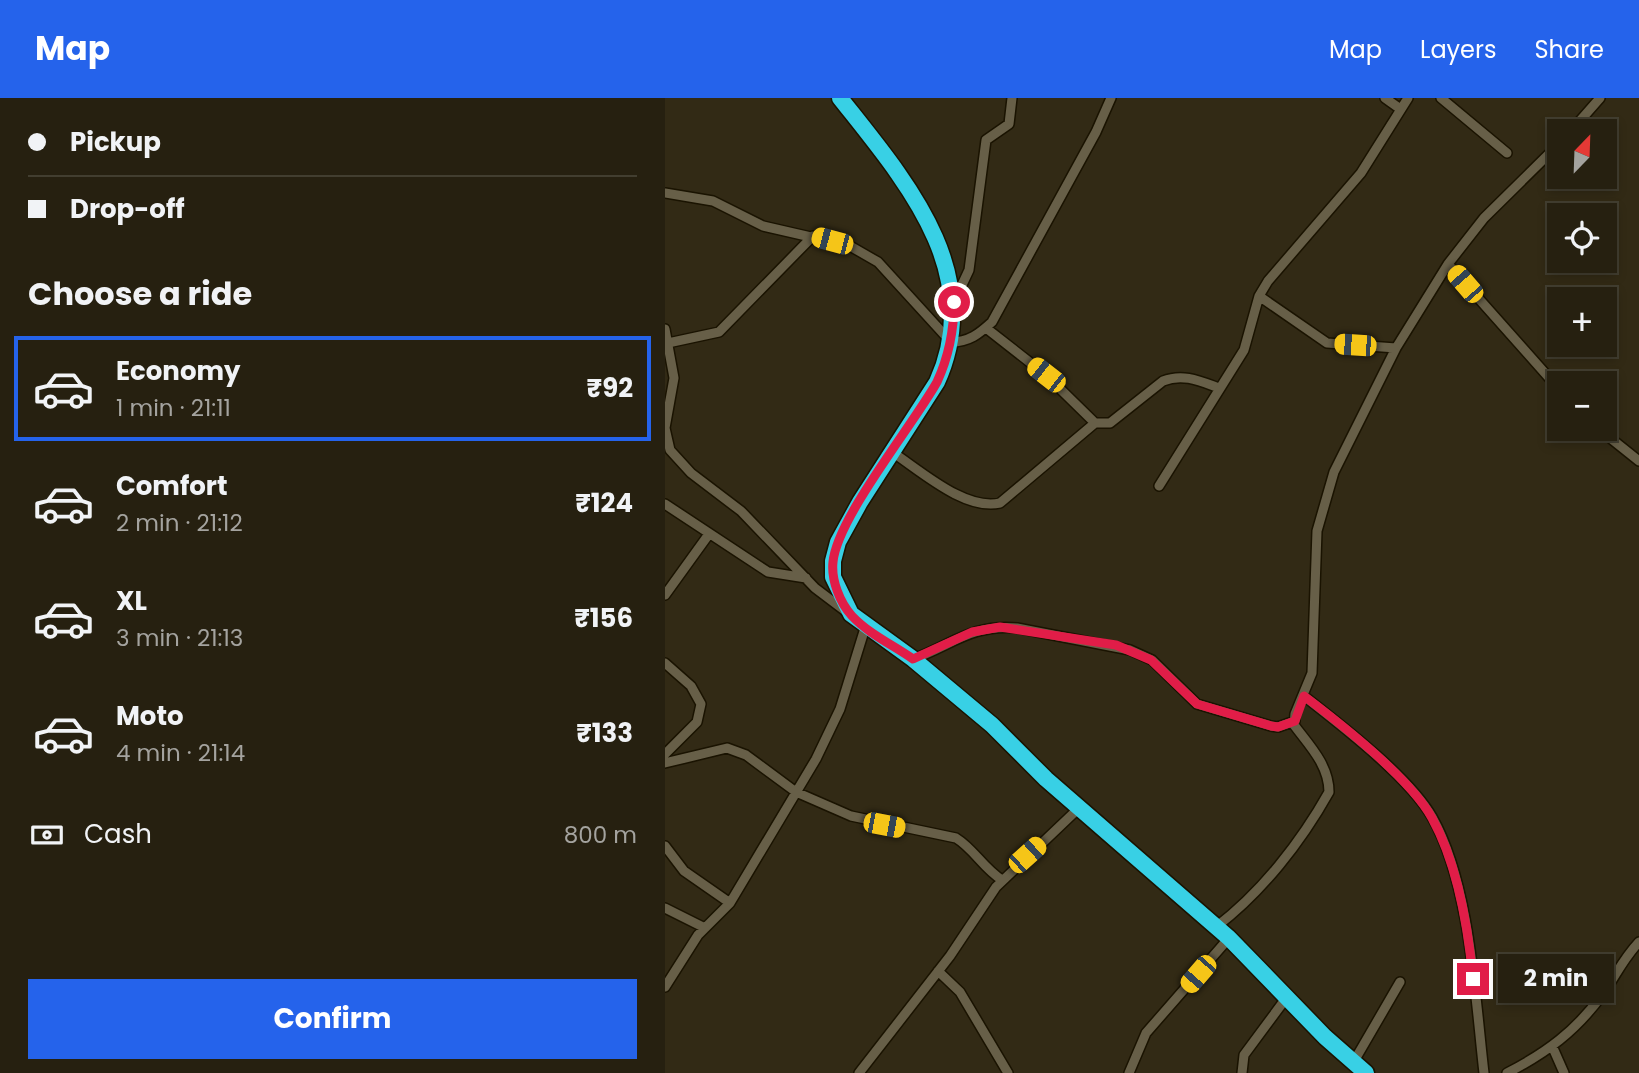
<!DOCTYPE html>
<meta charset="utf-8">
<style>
:root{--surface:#262010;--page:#2e2819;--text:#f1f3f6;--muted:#a4a39f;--line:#423e30;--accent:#2563eb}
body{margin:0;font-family:Poppins,sans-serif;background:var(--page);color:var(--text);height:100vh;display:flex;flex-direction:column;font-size:26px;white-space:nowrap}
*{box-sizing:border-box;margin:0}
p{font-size:23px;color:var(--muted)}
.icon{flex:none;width:38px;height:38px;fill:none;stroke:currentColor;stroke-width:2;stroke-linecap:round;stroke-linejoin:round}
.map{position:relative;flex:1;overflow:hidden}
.panel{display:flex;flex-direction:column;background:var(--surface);width:665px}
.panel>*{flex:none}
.hud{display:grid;align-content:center;height:154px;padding:0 28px;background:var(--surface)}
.needle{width:46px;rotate:23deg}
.buttons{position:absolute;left:882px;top:21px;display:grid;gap:14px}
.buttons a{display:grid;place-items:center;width:70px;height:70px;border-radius:0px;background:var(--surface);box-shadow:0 4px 10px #0003,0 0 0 2px var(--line);font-size:35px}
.end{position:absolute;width:32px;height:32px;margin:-16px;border:9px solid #e11d48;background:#fff;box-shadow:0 0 0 4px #fff}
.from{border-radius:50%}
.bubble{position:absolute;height:49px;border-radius:0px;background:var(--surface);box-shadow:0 4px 10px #0003,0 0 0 2px var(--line);font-size:23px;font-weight:700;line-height:49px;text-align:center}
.car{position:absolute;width:21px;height:42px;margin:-21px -10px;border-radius:9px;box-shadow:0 0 5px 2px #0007;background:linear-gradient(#f5c518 24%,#345 0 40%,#f5c518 0 76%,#345 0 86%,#f5c518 0)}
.hud b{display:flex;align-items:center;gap:24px;height:66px;font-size:26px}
.hud b+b{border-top:2px solid var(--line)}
.hud i{width:18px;height:18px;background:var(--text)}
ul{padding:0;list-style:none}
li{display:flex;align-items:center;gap:21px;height:105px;margin:0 14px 10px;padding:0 14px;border:4px solid transparent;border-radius:0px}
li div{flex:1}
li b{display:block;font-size:26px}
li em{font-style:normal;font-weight:700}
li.current{border-color:var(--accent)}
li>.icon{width:63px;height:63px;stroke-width:1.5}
h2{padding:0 28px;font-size:32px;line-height:84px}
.pay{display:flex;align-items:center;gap:18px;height:77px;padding:0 28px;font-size:26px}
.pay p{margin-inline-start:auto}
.action{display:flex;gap:14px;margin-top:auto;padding:14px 28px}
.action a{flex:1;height:80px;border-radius:0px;background:var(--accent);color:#fff;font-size:28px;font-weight:700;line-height:80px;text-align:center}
header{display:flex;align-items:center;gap:42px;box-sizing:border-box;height:98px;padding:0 35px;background:var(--accent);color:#fff}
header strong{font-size:33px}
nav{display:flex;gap:38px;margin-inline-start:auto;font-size:24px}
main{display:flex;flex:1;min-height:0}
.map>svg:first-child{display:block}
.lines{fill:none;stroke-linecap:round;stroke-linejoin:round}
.street-casing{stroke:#1a1301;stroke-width:12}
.highway-casing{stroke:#1a1301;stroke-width:19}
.street{stroke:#675f48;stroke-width:9}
.highway{stroke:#38d0e5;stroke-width:16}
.route{stroke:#e11d48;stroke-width:9}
</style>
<header>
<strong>Map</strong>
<nav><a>Map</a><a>Layers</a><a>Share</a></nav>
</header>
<main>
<section class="panel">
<div class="hud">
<b><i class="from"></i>Pickup</b>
<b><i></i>Drop-off</b>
</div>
<h2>Choose a ride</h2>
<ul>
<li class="current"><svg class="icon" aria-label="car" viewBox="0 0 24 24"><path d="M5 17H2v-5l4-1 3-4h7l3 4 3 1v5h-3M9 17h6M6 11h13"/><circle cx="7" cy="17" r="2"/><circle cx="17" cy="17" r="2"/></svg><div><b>Economy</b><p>1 min · 21:11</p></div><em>₹92</em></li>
<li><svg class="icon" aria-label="car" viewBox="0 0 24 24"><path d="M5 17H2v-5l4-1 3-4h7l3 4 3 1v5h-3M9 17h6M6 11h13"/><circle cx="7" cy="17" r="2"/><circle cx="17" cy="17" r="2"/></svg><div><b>Comfort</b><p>2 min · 21:12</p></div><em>₹124</em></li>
<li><svg class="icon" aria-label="car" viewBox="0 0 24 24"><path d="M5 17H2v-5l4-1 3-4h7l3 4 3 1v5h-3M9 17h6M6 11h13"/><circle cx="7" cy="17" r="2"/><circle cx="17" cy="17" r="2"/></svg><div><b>XL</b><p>3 min · 21:13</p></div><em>₹156</em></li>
<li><svg class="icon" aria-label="car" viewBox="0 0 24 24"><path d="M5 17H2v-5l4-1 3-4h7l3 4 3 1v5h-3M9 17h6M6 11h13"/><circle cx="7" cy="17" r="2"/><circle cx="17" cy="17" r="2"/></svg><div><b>Moto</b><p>4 min · 21:14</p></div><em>₹133</em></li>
</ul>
<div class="pay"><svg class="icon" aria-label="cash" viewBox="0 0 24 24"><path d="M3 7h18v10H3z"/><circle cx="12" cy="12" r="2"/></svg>Cash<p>800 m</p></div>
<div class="action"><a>Confirm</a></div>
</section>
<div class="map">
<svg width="974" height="975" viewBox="0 0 974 975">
<rect width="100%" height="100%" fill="#322a15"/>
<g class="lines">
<g class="street-casing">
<path id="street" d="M720 0 734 10
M776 0 842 55
M906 33 935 0
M0 95 48 103 98 128 185 148 213 164 286 244C304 244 314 236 327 224L431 34 446 0
M783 166 894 291
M594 198 662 245 731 250
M289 204 304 172 321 42 344 26 347 0
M321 230 381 277 430 325H445L498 283C518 275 535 283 554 290
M0 231 9 280 0 330 5 352 26 375 76 413 150 490 183 515
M3 245 54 234 148 138
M934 331 974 363
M227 354C256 373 300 413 335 405L430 325
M494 388 579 252 594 198 603 183 696 75 743 0
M0 406 103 474 141 480
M0 497 44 436
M248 561C287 547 306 526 352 530L465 552 487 562 532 606 606 628 613 629 630 623
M0 565 26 588 36 606 32 624 0 656
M639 598C676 627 744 679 767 719 805 786 810 898 819 975
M0 665 62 650 81 657 131 694 186 718 291 740C309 751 318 770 337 782
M0 748 19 773 65 805
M0 810 40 830
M551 829C597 794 636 744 664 694 664 667 644 647 629 627L630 616 647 575 652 433 669 374 731 250 783 166 819 120 894 46
M273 873 295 894 343 975
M0 889 33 837 65 805 151 661 175 611 200 530
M888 950 899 975
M688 965 735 884
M194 975 285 858 331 789 414 710
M464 975 481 935 564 840
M577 975 579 957 622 899
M842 975C881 955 911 933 937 897 951 878 957 862 974 844"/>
</g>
<g class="highway-casing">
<path id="highway" d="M175 0C239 81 322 174 272 284L195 404 173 444 168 463V479L186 516 248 561 327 627 381 681 564 840 660 939 701 975"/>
</g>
<use href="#street" class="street"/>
<use href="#highway" class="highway"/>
</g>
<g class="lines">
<path class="route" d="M289 204C289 233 284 258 272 284 248 327 172 420 168 464 166 482 175 505 187 518 204 536 228 547 248 561L307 534 335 529 451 547 486 562 532 606 606 628 613 629 630 623 639 598C676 626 745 680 767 720 793 767 803 828 808 881"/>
</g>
</svg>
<div class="buttons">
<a><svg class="needle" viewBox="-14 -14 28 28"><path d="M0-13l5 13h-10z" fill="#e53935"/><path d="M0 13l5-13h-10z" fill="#a4a39f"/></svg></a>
<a><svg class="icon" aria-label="locate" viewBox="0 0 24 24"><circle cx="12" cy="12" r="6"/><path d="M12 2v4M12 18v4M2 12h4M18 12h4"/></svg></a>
<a>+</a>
<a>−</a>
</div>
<i class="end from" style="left:289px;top:204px"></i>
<i class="end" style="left:808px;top:881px"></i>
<div class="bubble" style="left:833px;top:856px;width:116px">2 min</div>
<i class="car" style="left:167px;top:143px;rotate:285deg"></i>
<i class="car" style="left:800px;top:186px;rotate:319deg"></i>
<i class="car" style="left:690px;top:247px;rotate:274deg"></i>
<i class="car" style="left:381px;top:277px;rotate:308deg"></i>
<i class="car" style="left:219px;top:727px;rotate:101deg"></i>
<i class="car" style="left:362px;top:757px;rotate:48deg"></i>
<i class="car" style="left:533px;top:876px;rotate:221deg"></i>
</div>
</main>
